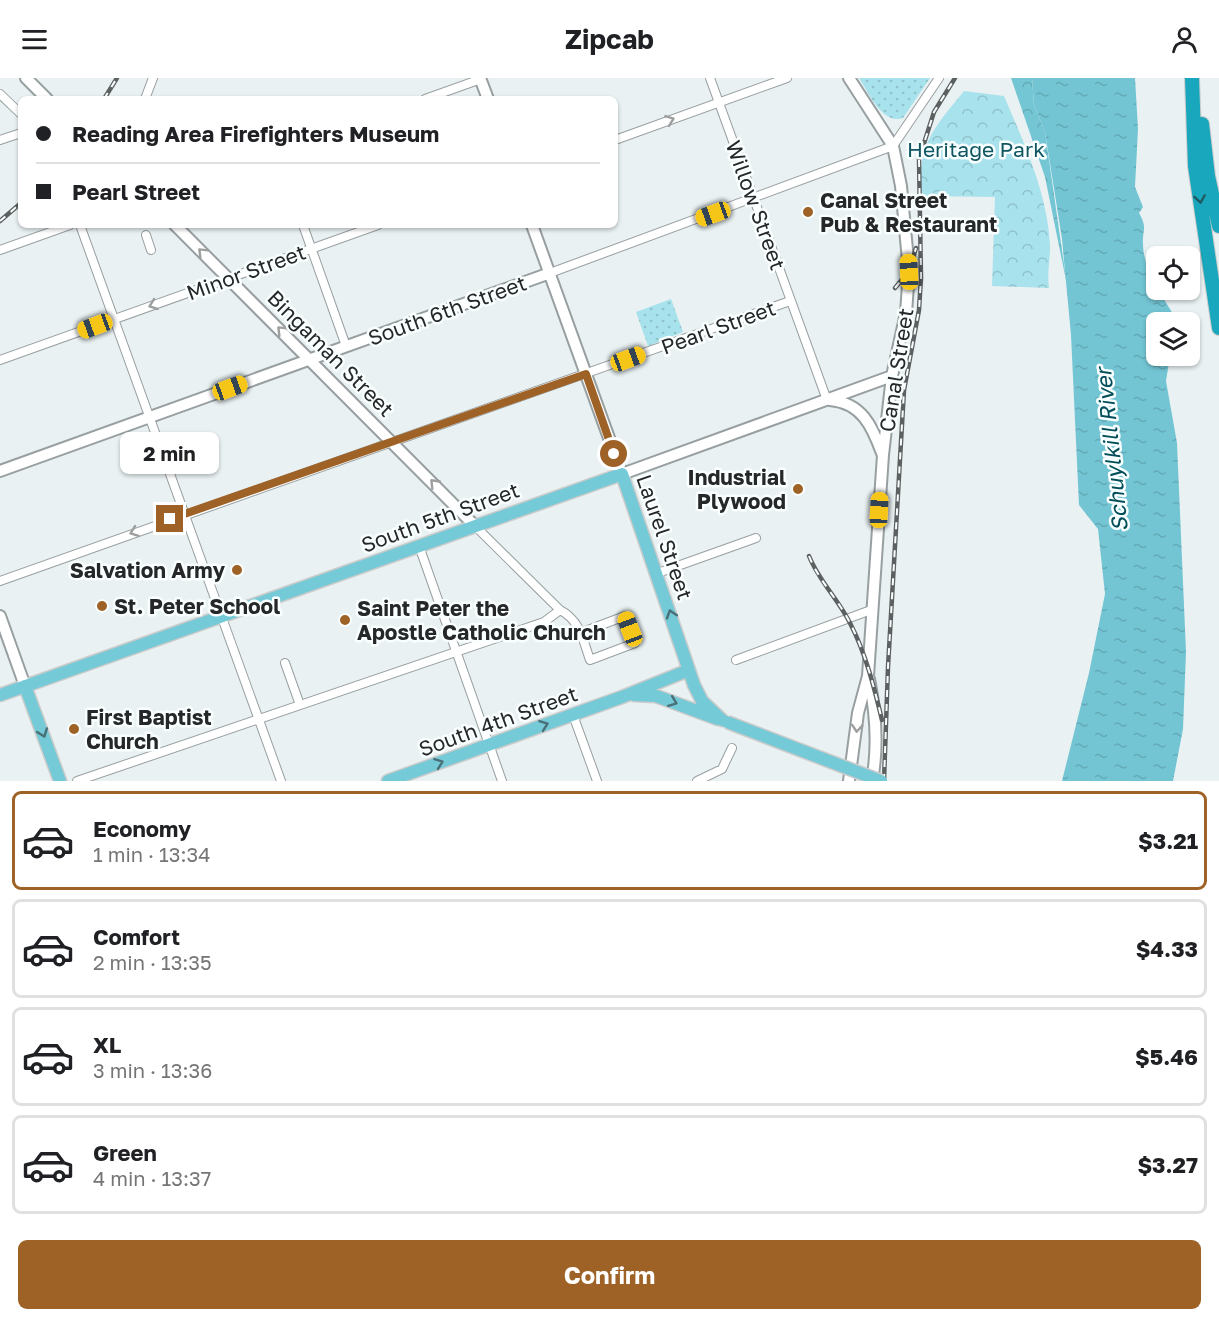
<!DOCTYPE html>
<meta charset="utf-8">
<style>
:root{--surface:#fff;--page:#f2f2f2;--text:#202124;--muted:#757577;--line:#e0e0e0;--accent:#9e6126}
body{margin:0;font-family:"Golos Text",sans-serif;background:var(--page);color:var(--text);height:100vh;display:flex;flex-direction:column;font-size:22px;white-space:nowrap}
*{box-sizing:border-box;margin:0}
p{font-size:20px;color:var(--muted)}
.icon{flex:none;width:33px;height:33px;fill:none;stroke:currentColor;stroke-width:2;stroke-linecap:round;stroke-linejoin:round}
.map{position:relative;height:703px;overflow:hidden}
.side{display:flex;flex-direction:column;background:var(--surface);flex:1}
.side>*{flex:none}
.banner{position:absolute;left:18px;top:18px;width:600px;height:132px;border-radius:9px;box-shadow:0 2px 4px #0004;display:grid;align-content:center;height:132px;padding:0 18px;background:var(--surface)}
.tools{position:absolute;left:1146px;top:168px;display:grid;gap:12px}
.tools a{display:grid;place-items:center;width:54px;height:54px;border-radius:9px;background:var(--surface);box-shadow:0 2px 4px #0004;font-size:30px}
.end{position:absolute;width:27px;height:27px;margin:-14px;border:8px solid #9e6126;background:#fff;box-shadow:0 0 0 3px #fff}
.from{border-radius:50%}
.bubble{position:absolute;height:42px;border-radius:9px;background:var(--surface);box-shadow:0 2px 4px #0004;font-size:20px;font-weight:700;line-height:42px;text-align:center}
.car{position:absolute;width:18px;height:36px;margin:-18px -9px;border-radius:8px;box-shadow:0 0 4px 2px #0007;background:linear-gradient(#f5c518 24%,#345 0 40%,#f5c518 0 76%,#345 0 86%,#f5c518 0)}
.banner b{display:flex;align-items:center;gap:21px;height:57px;font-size:22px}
.banner b+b{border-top:2px solid var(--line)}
.banner i{width:15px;height:15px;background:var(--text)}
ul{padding:10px 0 0;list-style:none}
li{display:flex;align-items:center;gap:18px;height:99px;margin:0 12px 9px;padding:0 6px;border:3px solid var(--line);border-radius:9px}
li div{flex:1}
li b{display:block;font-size:22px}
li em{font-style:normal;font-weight:700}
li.current{border-color:var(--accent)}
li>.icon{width:54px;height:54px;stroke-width:1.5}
.cta{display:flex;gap:12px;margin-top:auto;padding:12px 18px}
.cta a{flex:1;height:69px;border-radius:9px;background:var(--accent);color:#fff;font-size:24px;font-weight:700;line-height:69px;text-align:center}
header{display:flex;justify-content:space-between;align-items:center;height:78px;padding:0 18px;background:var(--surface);font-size:27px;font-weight:700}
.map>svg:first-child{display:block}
.grass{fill:url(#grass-dots)}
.forest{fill:url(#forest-crowns)}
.park{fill:url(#park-crowns)}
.water{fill:url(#water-ripples)}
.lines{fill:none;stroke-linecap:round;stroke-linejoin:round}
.street-casing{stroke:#989fa1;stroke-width:10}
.secondary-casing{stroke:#989fa1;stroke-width:14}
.primary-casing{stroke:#cbcbcb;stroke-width:15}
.highway-casing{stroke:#cbcbcb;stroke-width:16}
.street{stroke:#fff;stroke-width:8}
.secondary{stroke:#fff;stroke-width:10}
.primary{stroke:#74cad7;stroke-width:12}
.highway{stroke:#18a7bc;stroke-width:14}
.rail-casing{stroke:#5c6061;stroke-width:4.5}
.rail{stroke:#f9feff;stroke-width:2;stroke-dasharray:7;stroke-linecap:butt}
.primary-bridge-casing{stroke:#cbcbcb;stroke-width:15;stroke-linecap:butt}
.primary-bridge{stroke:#74cad7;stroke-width:12}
.oneway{stroke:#9d9e9e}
.oneway2{stroke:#205a63}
.oneway3{stroke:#497077}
.route{stroke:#9e6126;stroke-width:8}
.poi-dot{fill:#9e6126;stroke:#f9feff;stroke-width:2}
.labels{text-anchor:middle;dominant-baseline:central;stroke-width:5;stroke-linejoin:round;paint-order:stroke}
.park-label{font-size:21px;fill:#0f5661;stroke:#f9feff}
.poi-label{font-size:21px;font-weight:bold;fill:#252728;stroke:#f9feff;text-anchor:start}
.street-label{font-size:21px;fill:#252728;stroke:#f9feff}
.water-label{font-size:22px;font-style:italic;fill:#014e59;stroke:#f9feff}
</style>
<header><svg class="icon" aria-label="menu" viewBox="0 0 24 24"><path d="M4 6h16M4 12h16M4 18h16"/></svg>Zipcab<svg class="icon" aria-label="person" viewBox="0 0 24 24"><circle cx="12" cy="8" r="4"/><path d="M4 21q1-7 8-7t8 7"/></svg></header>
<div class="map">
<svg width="1219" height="703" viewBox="0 0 1219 703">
<defs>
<pattern id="grass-dots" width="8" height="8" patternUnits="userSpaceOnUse" patternTransform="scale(1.5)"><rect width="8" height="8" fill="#a8e2ed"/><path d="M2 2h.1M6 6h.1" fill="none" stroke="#90c2cb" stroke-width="1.8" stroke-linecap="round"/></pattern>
<pattern id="forest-crowns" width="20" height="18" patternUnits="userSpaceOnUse" patternTransform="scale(1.5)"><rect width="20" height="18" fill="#75c6d5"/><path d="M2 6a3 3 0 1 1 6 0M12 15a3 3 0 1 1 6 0" fill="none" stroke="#65aab7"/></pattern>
<pattern id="park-crowns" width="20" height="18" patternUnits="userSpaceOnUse" patternTransform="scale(1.5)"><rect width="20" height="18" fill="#a8e2ed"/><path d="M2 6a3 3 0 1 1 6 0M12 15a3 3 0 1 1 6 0" fill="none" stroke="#90c2cb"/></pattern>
<pattern id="water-ripples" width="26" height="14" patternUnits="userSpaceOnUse" patternTransform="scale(1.5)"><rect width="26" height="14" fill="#73c5d4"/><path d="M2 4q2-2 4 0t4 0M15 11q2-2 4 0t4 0" fill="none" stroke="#63a9b6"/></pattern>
</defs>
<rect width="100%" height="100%" fill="#e9f1f2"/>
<path class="grass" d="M859 0H930L903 40C882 47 869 15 859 0Z
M671 221 683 254 648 268 636 234Z"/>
<path class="forest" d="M1011 0H1032L1034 27 1045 54 1067 207 1045 99Z"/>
<path class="park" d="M964 13 1004 18C1024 65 1048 116 1050 168 1050 183 1047 195 1049 210L992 208 995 119 924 118C919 111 920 104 921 95 921 61 944 38 964 13Z"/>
<path class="water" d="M1032 0H1135L1138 51 1135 109 1143 129 1139 135C1148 151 1142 151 1143 167 1144 195 1162 217 1175 239V244H1156V278H1170L1166 303 1177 365 1186 574 1183 651 1173 703H1062L1089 595 1105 516 1098 451 1079 427 1071 257 1062 161 1045 54 1034 27Z"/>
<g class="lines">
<g class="street-casing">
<path id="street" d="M710 0 827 322
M0 16 21 36
M145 21 153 0
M425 21 481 1
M0 62 21 55
M615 62 787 0
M80 147 281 703
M303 147 346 268
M146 157 151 172
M0 172 70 147
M550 195 893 68 939 0
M0 282 378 147
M474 447 560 532C580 542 583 562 590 582L635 565 625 538 580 555
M419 468 502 703
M658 495 756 460
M0 503 790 223
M736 582 871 532
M285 585 300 627
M573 637 597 703
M77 703 544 544 560 532
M697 703 722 691 732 670"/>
</g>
<g class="secondary-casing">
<path id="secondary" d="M26 0 47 21
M480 0 488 21
M849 0 893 68 901 108 909 193 906 235 892 298 883 377 868 598 858 635 849 703
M175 147 474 447
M532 147 622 396 892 298
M830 322C862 325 872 348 882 375
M0 393 550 195
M0 538 25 608
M869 601C876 635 878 670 872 703"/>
</g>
<g class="primary-casing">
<path id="primary" d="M25 608 60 703
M0 617 622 396 694 607 702 623 722 642
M634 617 656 618 718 641
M388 703 622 619 689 592"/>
</g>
<g class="highway-casing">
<path id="highway" d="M1192 0 1195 88 1219 250
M1202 46 1208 98 1219 148"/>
</g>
<use href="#street" class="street"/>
<use href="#secondary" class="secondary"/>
<use href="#primary" class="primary"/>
<use href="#highway" class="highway"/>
<g class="rail-casing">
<path id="rail" d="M104 21 117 0
M0 143 21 125
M895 210 909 193 916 170
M809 478C819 503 838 521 850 545 866 576 874 609 882 642
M884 703 888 589 904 312 919 232 921 200 919 81 934 34 955 0"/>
</g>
<use href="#rail" class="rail"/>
<g class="primary-bridge-casing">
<path id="primary-bridge" d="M727 644 881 703"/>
</g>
<use href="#primary-bridge" class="primary-bridge"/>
</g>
<defs><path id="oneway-chevron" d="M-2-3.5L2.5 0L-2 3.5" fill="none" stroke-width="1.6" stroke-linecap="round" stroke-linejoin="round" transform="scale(1.5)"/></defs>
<g class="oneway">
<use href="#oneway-chevron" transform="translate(670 42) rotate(-20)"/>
<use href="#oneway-chevron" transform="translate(202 174) rotate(-135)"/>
<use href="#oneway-chevron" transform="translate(153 227) rotate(160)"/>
<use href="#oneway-chevron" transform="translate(281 252) rotate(-135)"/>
<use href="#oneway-chevron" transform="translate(434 405) rotate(-134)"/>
<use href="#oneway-chevron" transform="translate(134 454) rotate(160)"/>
<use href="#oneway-chevron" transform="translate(857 650) rotate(94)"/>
</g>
<use class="oneway2" href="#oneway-chevron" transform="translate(1200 121) rotate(81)"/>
<g class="oneway3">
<use href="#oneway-chevron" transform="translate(671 536) rotate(-108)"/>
<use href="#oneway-chevron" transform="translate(673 624) rotate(21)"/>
<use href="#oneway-chevron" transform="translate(544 647) rotate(-20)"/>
<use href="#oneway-chevron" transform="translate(43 655) rotate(70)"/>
<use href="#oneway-chevron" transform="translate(439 685) rotate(-20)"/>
</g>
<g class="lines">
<path class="route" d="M170 441 586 296 614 376"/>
</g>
<g class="poi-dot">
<circle cx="808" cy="134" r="6"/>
<circle cx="798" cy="411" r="6"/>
<circle cx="237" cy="492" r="6"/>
<circle cx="102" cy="528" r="6"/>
<circle cx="345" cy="542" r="6"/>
<circle cx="74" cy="651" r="6"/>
</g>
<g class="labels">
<g class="park-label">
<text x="976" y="71">Heritage Park</text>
</g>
<g class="poi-label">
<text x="820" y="122">Canal Street<tspan x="820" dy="24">Pub &amp; Restaurant</tspan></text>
<text x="786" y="399" text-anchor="end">Industrial<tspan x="786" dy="24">Plywood</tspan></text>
<text x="225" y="492" text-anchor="end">Salvation Army</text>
<text x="114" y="528">St. Peter School</text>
<text x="357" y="530">Saint Peter the<tspan x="357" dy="24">Apostle Catholic Church</tspan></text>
<text x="86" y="639">First Baptist<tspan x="86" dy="24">Church</tspan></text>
</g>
<g class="street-label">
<text transform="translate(756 127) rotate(70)">Willow Street</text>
<text transform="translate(246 194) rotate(-20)">Minor Street</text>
<text transform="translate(447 232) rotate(-20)">South 6th Street</text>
<text transform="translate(718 249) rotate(-20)">Pearl Street</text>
<text transform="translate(331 275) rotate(45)">Bingaman Street</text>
<text transform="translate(896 292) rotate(-81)">Canal Street</text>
<text transform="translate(440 439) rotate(-20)">South 5th Street</text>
<text transform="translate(665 459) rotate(71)">Laurel Street</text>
<text transform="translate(498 643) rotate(-20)">South 4th Street</text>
</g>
<g class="water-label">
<text transform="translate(1111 372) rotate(-96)">Schuylkill River</text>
</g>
</g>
</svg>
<div class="tools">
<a><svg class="icon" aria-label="locate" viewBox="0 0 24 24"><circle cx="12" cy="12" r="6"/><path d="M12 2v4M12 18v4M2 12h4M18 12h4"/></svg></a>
<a><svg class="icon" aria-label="layers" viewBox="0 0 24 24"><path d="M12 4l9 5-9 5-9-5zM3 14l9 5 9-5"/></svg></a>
</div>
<i class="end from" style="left:614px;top:376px"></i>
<i class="end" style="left:170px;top:441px"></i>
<div class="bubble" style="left:120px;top:354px;width:99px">2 min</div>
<i class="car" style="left:713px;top:136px;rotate:250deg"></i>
<i class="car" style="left:909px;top:194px;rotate:357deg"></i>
<i class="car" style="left:95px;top:248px;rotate:250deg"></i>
<i class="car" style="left:628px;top:281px;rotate:70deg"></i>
<i class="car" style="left:230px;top:310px;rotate:70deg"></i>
<i class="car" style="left:879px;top:432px;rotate:3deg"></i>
<i class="car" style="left:630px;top:551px;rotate:339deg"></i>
<div class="banner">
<b><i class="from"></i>Reading Area Firefighters Museum</b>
<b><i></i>Pearl Street</b>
</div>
</div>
<section class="side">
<ul>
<li class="current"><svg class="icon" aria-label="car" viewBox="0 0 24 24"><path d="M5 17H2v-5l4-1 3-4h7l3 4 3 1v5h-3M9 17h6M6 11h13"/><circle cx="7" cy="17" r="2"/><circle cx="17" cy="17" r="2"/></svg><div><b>Economy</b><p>1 min · 13:34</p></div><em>$3.21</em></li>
<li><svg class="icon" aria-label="car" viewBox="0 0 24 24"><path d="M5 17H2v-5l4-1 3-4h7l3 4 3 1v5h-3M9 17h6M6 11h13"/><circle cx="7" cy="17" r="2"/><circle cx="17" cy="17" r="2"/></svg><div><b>Comfort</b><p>2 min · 13:35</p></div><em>$4.33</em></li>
<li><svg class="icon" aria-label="car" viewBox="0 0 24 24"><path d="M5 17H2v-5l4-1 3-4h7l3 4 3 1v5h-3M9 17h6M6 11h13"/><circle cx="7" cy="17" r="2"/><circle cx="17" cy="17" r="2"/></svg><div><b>XL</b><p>3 min · 13:36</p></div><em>$5.46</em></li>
<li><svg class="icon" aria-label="car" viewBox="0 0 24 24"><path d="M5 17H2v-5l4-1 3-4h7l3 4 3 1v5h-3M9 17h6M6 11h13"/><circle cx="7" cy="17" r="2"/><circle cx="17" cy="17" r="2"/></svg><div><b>Green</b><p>4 min · 13:37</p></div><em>$3.27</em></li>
</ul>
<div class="cta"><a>Confirm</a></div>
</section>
